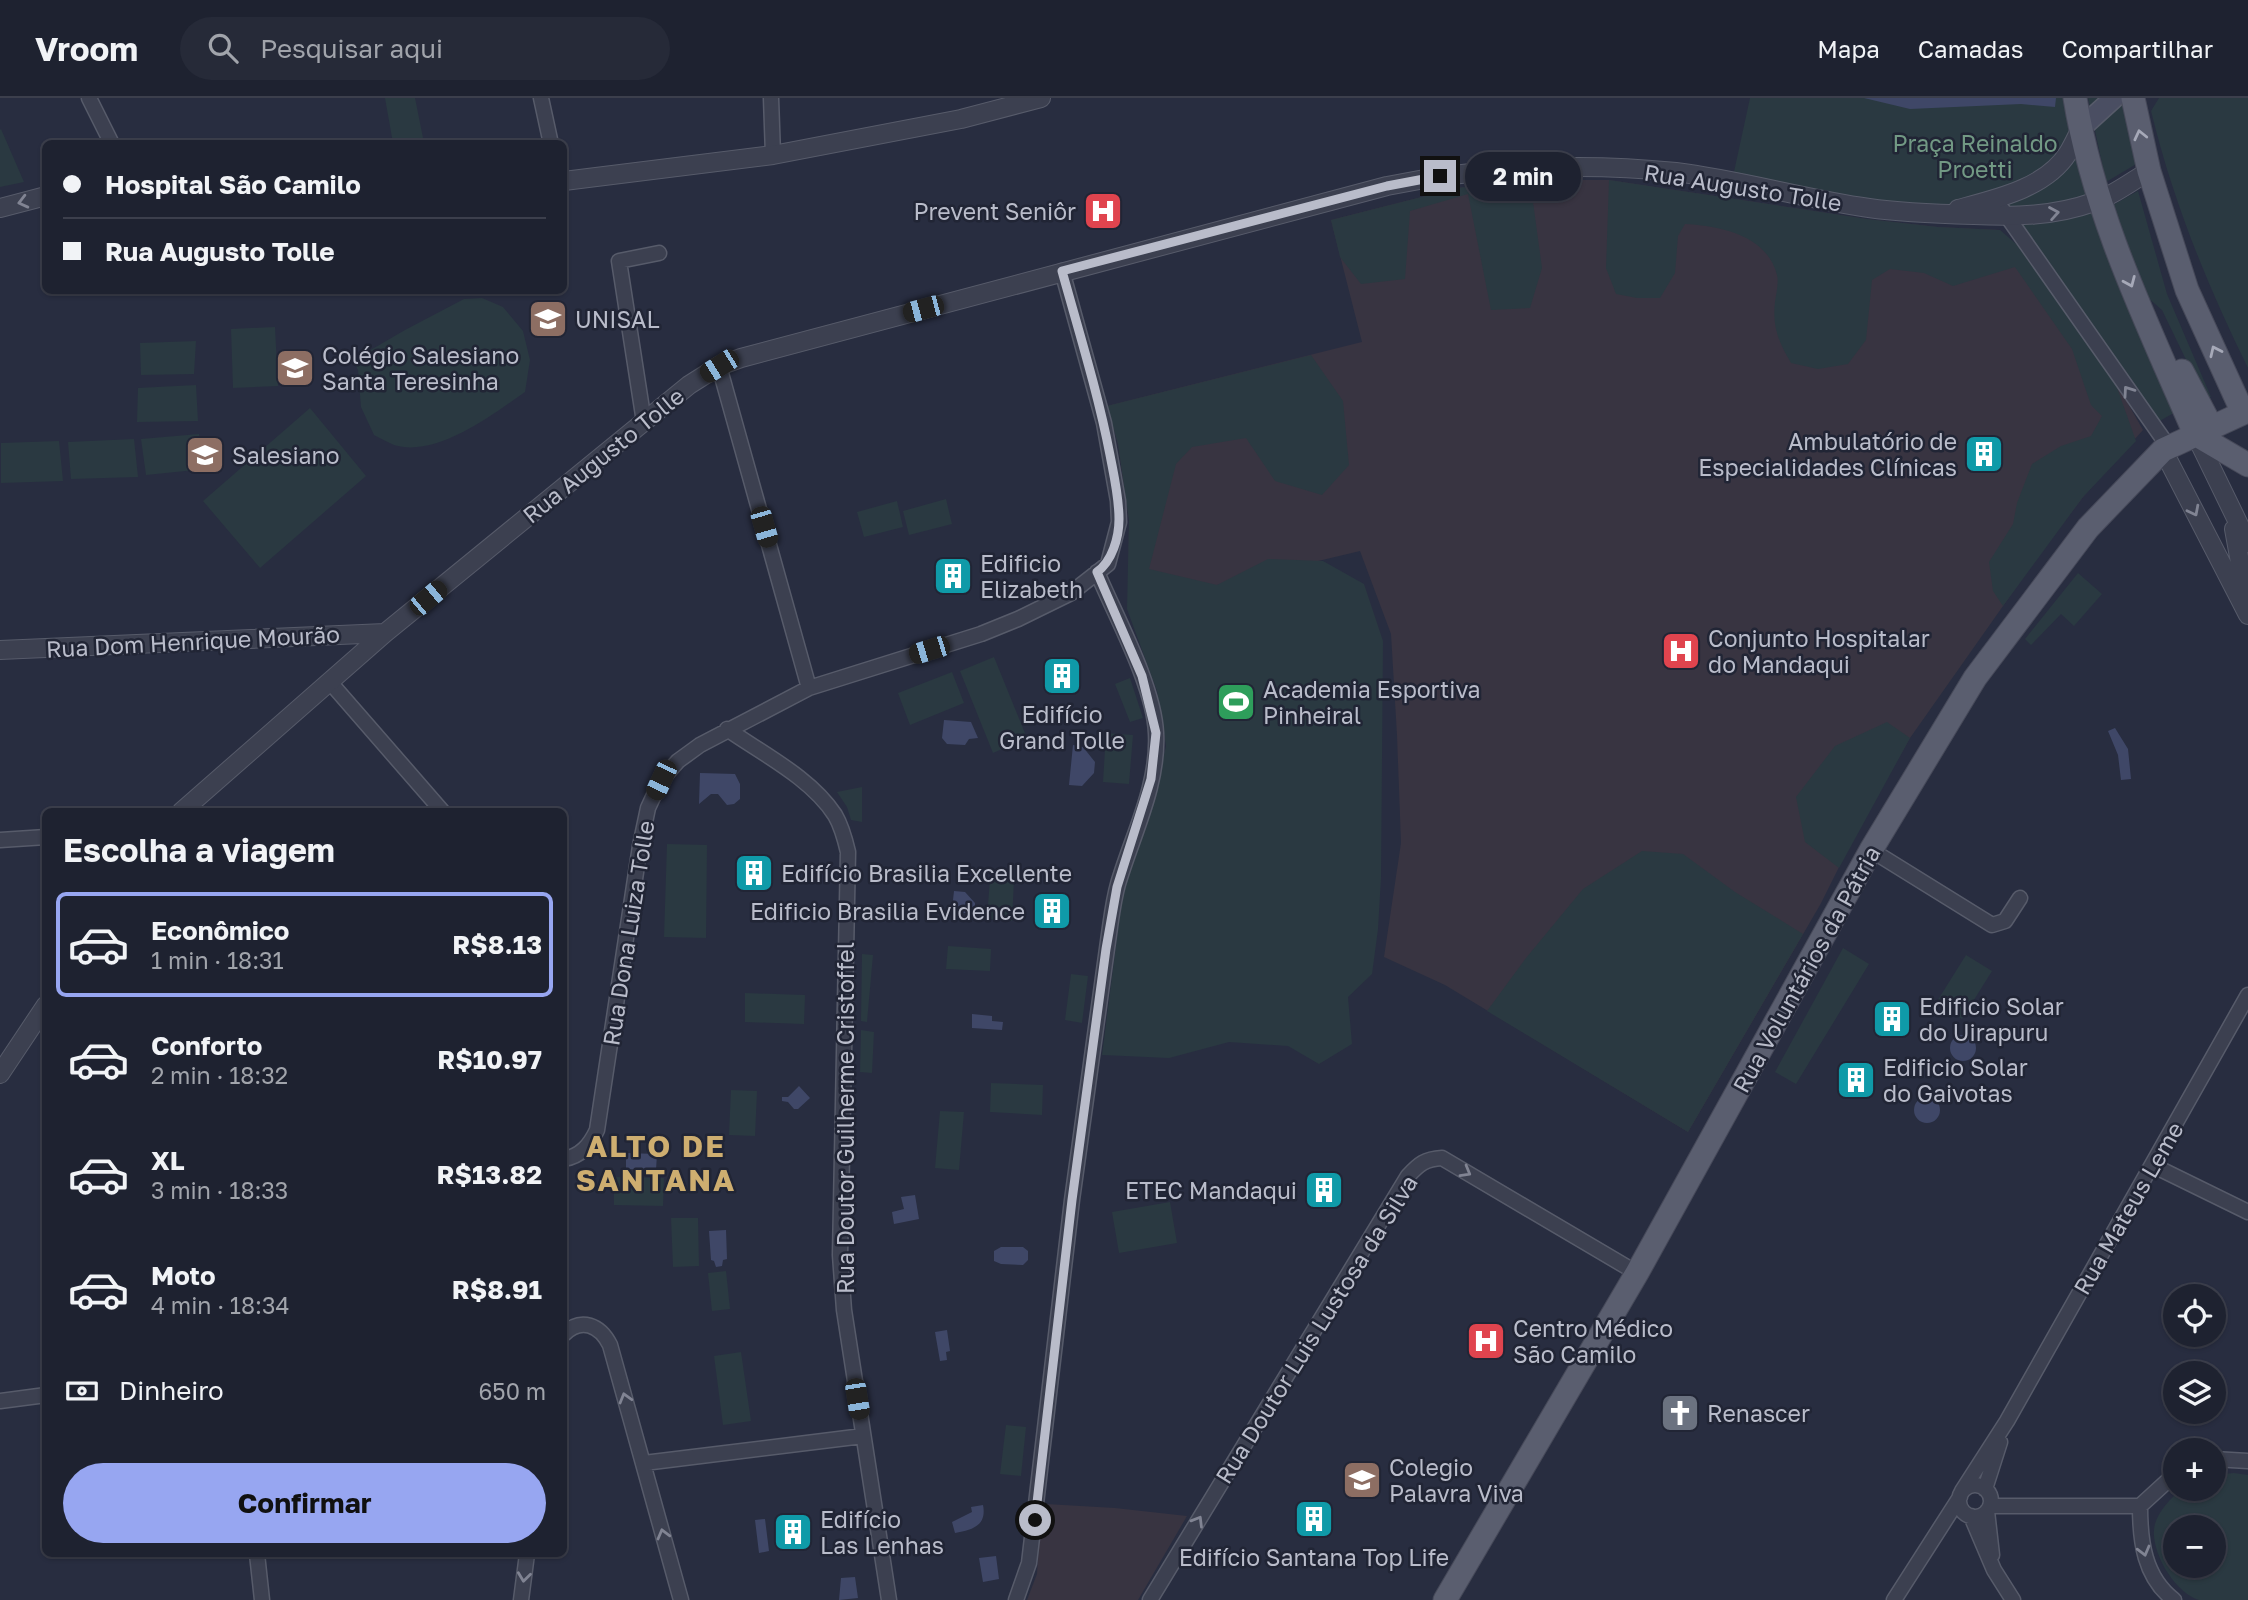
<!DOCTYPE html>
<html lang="pt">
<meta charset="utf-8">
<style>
:root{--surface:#1e2230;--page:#262a38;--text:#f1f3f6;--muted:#a1a4ab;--line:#3c3f4c;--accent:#97a6f1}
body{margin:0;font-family:"Golos Text",sans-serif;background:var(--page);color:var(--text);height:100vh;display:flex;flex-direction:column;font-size:26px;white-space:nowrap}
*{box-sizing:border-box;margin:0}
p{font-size:23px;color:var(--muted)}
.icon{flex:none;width:38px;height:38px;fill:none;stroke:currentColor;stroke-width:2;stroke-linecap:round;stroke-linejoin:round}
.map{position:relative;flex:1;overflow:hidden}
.panel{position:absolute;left:42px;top:710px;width:525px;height:749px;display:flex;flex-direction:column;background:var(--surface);border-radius:10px;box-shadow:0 2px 5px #0004,0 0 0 2px var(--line)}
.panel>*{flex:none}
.guide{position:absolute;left:42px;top:42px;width:525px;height:154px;border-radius:10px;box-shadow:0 2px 5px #0004,0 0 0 2px var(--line);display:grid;align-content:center;height:154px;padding:0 21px;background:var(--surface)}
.buttons{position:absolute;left:2163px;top:1186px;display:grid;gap:14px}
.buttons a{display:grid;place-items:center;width:63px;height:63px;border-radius:50%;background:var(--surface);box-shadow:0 2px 5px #0004,0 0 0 2px var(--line);font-size:35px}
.end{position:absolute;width:32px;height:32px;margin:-16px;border:9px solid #b9bcca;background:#111;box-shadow:0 0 0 4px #111}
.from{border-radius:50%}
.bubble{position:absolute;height:49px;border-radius:24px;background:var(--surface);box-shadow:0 2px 5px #0004,0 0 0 2px var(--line);font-size:23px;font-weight:700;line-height:49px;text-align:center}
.car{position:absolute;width:21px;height:42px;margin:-21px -10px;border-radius:9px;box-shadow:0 0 5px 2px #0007;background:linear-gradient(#222 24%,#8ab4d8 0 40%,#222 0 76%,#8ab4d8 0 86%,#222 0)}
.guide b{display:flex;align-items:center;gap:24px;height:66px;font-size:26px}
.guide b+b{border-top:2px solid var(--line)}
.guide i{width:18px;height:18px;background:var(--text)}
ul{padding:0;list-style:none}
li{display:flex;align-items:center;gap:21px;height:105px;margin:0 14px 10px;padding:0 7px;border:4px solid transparent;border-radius:10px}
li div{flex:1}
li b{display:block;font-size:26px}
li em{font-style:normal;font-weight:700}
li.current{border-color:var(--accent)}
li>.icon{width:63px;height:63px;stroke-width:1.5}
h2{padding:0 21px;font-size:32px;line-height:84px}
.pay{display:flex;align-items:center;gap:18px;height:77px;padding:0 21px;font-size:26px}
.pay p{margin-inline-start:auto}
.cta{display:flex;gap:14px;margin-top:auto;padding:14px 21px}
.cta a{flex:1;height:80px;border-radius:42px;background:var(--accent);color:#111;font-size:28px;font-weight:700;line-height:80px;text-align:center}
header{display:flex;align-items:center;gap:42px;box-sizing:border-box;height:98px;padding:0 35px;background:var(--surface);border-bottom:2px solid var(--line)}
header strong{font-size:33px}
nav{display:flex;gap:38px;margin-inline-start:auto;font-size:24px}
.search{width:490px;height:63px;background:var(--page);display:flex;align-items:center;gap:18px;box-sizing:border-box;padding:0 24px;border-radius:38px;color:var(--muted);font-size:26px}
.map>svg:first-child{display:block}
.medical{fill:#383441}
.green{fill:#2a3941;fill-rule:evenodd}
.water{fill:#3f4767}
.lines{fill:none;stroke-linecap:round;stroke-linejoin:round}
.minor-casing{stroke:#575b6a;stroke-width:17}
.tertiary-casing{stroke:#575b6a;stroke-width:20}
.secondary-casing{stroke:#575b6a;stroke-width:22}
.primary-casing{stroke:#464959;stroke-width:25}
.minor{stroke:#3c4050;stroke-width:14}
.tertiary{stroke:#3c4050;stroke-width:18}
.secondary{stroke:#4a4e62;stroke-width:19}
.primary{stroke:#5a5e6f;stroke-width:23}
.oneway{stroke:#a6a9b8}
.oneway2{stroke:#818493}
.route{stroke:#b9bcca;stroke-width:9}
.labels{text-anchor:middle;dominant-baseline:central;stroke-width:5;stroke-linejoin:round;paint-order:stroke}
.park-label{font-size:23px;fill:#729984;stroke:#212535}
.street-label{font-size:23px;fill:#b9bcca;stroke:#212535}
.poi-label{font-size:23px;fill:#b9bcca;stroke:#212535;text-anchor:start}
.district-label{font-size:30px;font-weight:bold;letter-spacing:2px;fill:#ceae70;stroke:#212535}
</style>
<header>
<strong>Vroom</strong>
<div class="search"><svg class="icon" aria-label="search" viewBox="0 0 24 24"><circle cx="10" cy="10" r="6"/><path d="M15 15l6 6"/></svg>Pesquisar aqui</div>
<nav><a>Mapa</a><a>Camadas</a><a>Compartilhar</a></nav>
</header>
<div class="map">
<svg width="2248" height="1502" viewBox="0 0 2248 1502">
<rect width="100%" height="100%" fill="#282d40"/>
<path class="medical" d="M1530 82H1609L1867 121 1938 129 2000 132 2114 281 2143 332 2083 399 2039 457 1910 640 1853 741 1820 807 1688 1034 1445 887 1384 859 1401 745 1397 637 1391 536 1360 453 1217 487 1128 502 1129 422 1118 346 1107 308 1362 244 1331 122 1457 90Z
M1046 1406 1115 1410 1187 1418 1138 1502H1027L1037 1476 1039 1445Z"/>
<path class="green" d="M385 0H415L424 45H393Z
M1750 0H2076L2179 312 2156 325 2007 119 1938 116 1732 83Z
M2088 0H2126L2138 65 2106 84Z
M2159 0H2248V270C2207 187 2173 103 2151 13Z
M1 31 24 84 0 89V32Z
M1530 82 1542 170 1530 210 1491 212 1468 96 1410 113 1405 181 1361 186 1340 159 1331 122 1457 90Z
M1609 82 1867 121 1938 129 2000 132 2022 151 2114 281 2136 343 2083 399 2003 508 1993 493 1989 464 2013 426 2017 405 2032 366 2061 348 2091 338 2102 318 2091 307 2072 251 2015 169 1953 188 1924 175 1890 171 1872 182 1866 242 1848 266 1818 271 1791 265C1779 245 1772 229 1775 204 1776 196 1779 185 1777 177 1767 137 1720 128 1685 126L1678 138 1675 175 1660 200H1637L1616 196 1606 170Z
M2138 93 2167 196 2211 299 2205 301 2162 212 2138 191 2111 108Z
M482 200 503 209 523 233 530 262 525 294C492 317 436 360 394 347 387 344 380 340 374 337L361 309 358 272 352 261 355 259 361 268 369 253 405 232 464 201Z
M275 229 278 288 233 290 231 231Z
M196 243 194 276 141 277 140 245Z
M1311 257 1343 303 1349 367 1322 397 1275 383 1246 340 1192 349 1176 366 1149 471 1217 487 1268 461 1323 463 1364 486 1383 543 1381 780 1378 831 1372 876 1348 899 1352 946 1319 966 1288 948 1229 944 1169 960 1102 957 1123 793 1153 702 1166 648 1157 593 1127 511 1129 422 1118 346 1107 308Z
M196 287 198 323 137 324 138 290Z
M310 310 366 378 260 470 203 403Z
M199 336 205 371 146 377 141 341Z
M134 341 138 379 71 381 68 344Z
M59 343 63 383 1 385V345Z
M946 401 952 426 909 437 903 413Z
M897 403 903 429 864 439 857 414Z
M2078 475 2102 496 2074 528 2061 516 2031 547 2025 541Z
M994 559 1027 640 993 655 960 573Z
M952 574 964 605 910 627 898 595Z
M1130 580 1143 620 1130 624 1115 586Z
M1887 624 1910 640 1839 770 1805 744 1796 699 1835 648Z
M1106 635 1133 637 1129 686 1103 684Z
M862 689V724L851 722 847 709 837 694Z
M667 746 707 747 706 840 664 839Z
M1642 753 1683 756 1735 794 1803 836 1688 1034 1487 913 1526 860 1583 791Z
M990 780 1014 782 1012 823 987 821Z
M948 848 991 851 990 873 946 871Z
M1843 850 1869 866 1796 986 1775 974Z
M862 856 873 857 867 924 861 923Z
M1966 857 1992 873 1962 921 1936 905Z
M1071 876 1088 878 1082 925 1065 922Z
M745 895 805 897 804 926 745 924Z
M861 932 874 934 872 975 860 974Z
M991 985 1043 987 1042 1017 990 1014Z
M731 992 757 993 755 1038 729 1037Z
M940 1013 964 1014 959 1072 935 1070Z
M614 1079 664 1080 663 1108 614 1107Z
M1170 1104 1177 1145 1119 1155 1112 1114Z
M671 1120H698L699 1168 673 1169Z
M726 1173 730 1211 712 1213 708 1175Z
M741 1254 751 1323 723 1327 714 1258Z
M1006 1327 1026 1329 1021 1378 1000 1376Z
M2234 1375 2248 1377V1502C2233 1502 2213 1502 2199 1502 2174 1495 2148 1450 2155 1426 2159 1412 2171 1400 2182 1391H2214V1377ZM2175 1430H2214V1468H2175Z"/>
<path class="water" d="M1864 0H2056L2055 9 2021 6 1910 11Z
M944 622 971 624 978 640 969 641 965 647 947 646 942 640Z
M2115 630 2128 651 2131 681 2121 682 2118 657 2108 633Z
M1073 647 1083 649 1095 664 1094 675 1082 688 1069 687Z
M700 675 735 676 740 686V701L734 706 727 707 718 696H711L699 706Z
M954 793 965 794 975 805V816L964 815 953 802Z
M972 916 992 918V923L1003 924 1002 932 972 930Z
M1950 950a13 13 0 1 1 26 0a13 13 0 1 1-26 0Z
M799 988 810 1000 798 1011H794L788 1004 782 1003V999H788Z
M1914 1012a13 13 0 1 1 26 0a13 13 0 1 1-26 0Z
M626 1055 657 1056 656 1072 626 1071Z
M915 1097 919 1121 894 1126 892 1114 904 1111 901 1099Z
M726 1132 727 1161 723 1162 722 1168 716 1169 714 1163 711 1162 709 1133Z
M1001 1149H1023L1028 1153V1162L1023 1167 1001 1166 994 1163V1153Z
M947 1232 950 1253 946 1254 947 1262 940 1263 935 1234Z
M983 1407C987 1427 973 1432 955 1435L952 1424 972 1414 971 1409Z
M765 1421 769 1453 759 1455 755 1422Z
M996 1458 999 1481 983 1484 979 1460Z
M855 1479 858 1500 839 1502 841 1480Z"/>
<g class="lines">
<g class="minor-casing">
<path id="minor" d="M89 0 112 46
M541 0 551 46
M771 0 773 57
M2002 111 2168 348
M719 268 809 590
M644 324 619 163 659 155
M329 583 443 714
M727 631C763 656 811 680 835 717 842 729 845 741 848 754L840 1157 844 1212 889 1502
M0 742 46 739
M1871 752 1992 827 2005 823 2020 800
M564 1061C581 1058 590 1047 597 1032L640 748 648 710 661 682 678 663 700 647 809 590 981 536 1018 521 1071 495 1108 466 1119 424 1118 403 1104 325 1062 173
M2152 1067 2248 1114
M564 1236C581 1219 600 1227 610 1247L681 1502
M0 1303 46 1297
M2214 1361 2248 1363
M644 1365 863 1338
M1959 1403a16 16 0 1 1 32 0a16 16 0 1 1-32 0Z
M1985 1391 2000 1344
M1962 1393 2007 1323 2248 897
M1990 1408H2140
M1987 1413 1992 1457
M1971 1418 1994 1472 2013 1502
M257 1456 262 1502
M521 1502 527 1456
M1016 1502 1029 1465 1072 1102 1110 829C1112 815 1114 800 1118 786 1132 738 1159 687 1156 635 1154 588 1116 519 1097 474
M1150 1502 1408 1078C1419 1066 1425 1061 1442 1060L1637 1175
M1894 1502 1960 1399
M2174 1502C2144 1479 2140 1443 2140 1408L2175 1376"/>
</g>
<g class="tertiary-casing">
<path id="tertiary" d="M564 83 773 57 961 21 1041 0
M0 110 46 98
M1958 111C1996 101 2046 90 2068 55 2073 47 2077 38 2081 30
M2195 336 2248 445
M2163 352 2248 517
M2234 431 2247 503
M0 552 385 535
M181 714 385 535 689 287 719 268 741 260 1387 88C1482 69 1580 64 1676 74 1741 82 1804 101 1869 110 1903 115 1939 116 1974 117 2015 119 2055 118 2094 104 2113 98 2132 83 2149 73
M0 976 46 907"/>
</g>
<g class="secondary-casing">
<path id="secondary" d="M2081 30 2114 0"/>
</g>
<g class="primary-casing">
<path id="primary" d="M2075 0C2094 118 2148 227 2195 336
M2182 273 2211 328
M2195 336 2248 367
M1445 1502 1637 1175 1871 752 1975 580 2088 430 2163 352 2243 315 2187 192 2149 73 2133 0"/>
</g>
<use href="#minor" class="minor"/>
<use href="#tertiary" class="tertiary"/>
<use href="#secondary" class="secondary"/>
<use href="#primary" class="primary"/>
</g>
<defs><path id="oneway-chevron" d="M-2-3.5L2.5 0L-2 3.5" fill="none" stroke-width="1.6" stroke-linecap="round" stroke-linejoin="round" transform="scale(1.75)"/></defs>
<g class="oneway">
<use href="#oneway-chevron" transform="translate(2140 37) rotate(-103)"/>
<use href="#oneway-chevron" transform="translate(2130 184) rotate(67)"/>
<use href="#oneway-chevron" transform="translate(2215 253) rotate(-115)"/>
</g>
<g class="oneway2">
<use href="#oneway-chevron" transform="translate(23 104) rotate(166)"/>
<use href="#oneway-chevron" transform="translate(2054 115) rotate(-10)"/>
<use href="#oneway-chevron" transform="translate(2128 293) rotate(-125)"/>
<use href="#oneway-chevron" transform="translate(2194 413) rotate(63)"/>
<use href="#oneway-chevron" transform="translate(1466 1074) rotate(30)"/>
<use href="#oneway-chevron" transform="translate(625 1300) rotate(-106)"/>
<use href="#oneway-chevron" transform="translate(1198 1423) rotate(-59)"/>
<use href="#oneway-chevron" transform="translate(663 1436) rotate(-105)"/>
<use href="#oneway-chevron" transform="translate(2144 1453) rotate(75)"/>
<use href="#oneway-chevron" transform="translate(524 1479) rotate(97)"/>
</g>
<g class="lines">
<path class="route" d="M1035 1422 1072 1102 1106 851 1117 789 1151 681 1156 635 1142 578 1097 474C1112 463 1119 440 1119 421 1119 399 1114 378 1110 357 1098 295 1079 234 1062 173L1387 88 1440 78"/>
</g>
<defs>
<g id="hospital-square" transform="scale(2.0125)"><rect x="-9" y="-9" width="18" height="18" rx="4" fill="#e0444e" stroke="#212535"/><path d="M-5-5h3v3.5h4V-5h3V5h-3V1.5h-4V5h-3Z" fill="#fff"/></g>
<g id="university-square" transform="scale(2.0125)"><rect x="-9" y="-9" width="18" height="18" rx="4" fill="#8d6e63" stroke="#212535"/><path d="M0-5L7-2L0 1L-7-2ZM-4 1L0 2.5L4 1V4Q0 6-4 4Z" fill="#fff"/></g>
<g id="school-square" transform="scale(2.0125)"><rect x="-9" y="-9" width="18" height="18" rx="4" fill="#8d6e63" stroke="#212535"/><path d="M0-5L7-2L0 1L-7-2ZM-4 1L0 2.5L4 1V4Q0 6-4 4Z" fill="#fff"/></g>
<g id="building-square" transform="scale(2.0125)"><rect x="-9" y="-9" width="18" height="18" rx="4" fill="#0f9aa8" stroke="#212535"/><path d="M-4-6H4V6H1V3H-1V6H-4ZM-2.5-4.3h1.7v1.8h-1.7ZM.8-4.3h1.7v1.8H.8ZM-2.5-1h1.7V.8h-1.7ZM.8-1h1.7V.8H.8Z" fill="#fff"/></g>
<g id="stadium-square" transform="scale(2.0125)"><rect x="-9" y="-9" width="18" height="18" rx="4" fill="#2e9e5b" stroke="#212535"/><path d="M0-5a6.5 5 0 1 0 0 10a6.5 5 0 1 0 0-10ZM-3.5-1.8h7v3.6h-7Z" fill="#fff"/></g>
<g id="church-square" transform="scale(2.0125)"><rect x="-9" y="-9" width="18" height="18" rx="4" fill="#6b7280" stroke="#212535"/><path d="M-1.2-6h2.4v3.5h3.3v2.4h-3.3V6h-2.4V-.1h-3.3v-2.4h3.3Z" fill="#fff"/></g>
</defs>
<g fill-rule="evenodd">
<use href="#hospital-square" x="1103" y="113"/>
<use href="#university-square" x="548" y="221"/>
<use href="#school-square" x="295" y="270"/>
<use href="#building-square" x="1984" y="356"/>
<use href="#school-square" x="205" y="357"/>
<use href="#building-square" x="953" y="478"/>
<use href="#hospital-square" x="1681" y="553"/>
<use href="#building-square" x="1062" y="578"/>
<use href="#stadium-square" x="1236" y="604"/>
<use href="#building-square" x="754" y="775"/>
<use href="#building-square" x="1052" y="813"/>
<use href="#building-square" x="1892" y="921"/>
<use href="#building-square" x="1856" y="982"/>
<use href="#building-square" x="1324" y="1092"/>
<use href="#hospital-square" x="1486" y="1243"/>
<use href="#church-square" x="1680" y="1315"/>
<use href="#school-square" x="1362" y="1382"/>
<use href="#building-square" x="1314" y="1421"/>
<use href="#building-square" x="793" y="1434"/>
</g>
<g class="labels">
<g class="park-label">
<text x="1975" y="45">Praça Reinaldo<tspan x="1975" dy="26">Proetti</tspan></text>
</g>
<g class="street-label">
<text transform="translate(1743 89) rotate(9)">Rua Augusto Tolle</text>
<text transform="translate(603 357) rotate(-39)">Rua Augusto Tolle</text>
<text transform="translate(193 543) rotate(-3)">Rua Dom Henrique Mourão</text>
<text transform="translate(628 835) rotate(-81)">Rua Dona Luiza Tolle</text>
<text transform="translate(1806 871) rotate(-61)">Rua Voluntários da Pátria</text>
<text transform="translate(845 1020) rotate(-90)">Rua Doutor Guilherme Cristoffel</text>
<text transform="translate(2128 1110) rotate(-60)">Rua Mateus Leme</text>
<text transform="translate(1316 1231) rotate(-58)">Rua Doutor Luis Lustosa da Silva</text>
</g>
<g class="poi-label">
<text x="1076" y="113" text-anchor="end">Prevent Seniôr</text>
<text x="575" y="221">UNISAL</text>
<text x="322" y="257">Colégio Salesiano<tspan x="322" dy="26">Santa Teresinha</tspan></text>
<text x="1957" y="343" text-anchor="end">Ambulatório de<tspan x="1957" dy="26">Especialidades Clínicas</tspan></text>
<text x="232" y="357">Salesiano</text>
<text x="980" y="465">Edificio<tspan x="980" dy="26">Elizabeth</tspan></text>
<text x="1708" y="540">Conjunto Hospitalar<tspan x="1708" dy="26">do Mandaqui</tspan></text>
<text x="1263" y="591">Academia Esportiva<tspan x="1263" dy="26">Pinheiral</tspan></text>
<text x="1062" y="616" text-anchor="middle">Edifício<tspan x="1062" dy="26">Grand Tolle</tspan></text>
<text x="781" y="775">Edifício Brasilia Excellente</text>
<text x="1025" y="813" text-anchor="end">Edificio Brasilia Evidence</text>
<text x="1919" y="908">Edificio Solar<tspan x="1919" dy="26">do Uirapuru</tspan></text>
<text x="1883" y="969">Edificio Solar<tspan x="1883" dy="26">do Gaivotas</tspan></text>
<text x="1297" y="1092" text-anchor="end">ETEC Mandaqui</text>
<text x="1513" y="1230">Centro Médico<tspan x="1513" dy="26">São Camilo</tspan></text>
<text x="1707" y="1315">Renascer</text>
<text x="1389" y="1369">Colegio<tspan x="1389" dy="26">Palavra Viva</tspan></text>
<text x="820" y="1421">Edifício<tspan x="820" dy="26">Las Lenhas</tspan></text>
<text x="1314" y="1459" text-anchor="middle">Edifício Santana Top Life</text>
</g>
<g class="district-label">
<text x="656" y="1048">ALTO DE<tspan x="656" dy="34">SANTANA</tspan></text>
</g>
</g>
</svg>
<div class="buttons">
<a><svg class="icon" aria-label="locate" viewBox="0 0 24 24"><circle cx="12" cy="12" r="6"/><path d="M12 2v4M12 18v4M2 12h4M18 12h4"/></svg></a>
<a><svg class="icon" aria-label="layers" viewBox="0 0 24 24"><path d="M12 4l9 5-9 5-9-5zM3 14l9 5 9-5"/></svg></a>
<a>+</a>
<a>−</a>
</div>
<i class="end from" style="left:1035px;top:1422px"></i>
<i class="end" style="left:1440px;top:78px"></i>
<div class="bubble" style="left:1465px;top:54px;width:116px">2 min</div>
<i class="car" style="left:923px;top:211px;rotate:255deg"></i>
<i class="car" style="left:719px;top:268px;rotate:238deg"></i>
<i class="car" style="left:764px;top:429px;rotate:164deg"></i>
<i class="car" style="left:428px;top:500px;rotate:50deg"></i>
<i class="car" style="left:929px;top:552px;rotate:253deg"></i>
<i class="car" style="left:661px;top:682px;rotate:205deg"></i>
<i class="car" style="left:857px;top:1301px;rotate:171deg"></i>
<div class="guide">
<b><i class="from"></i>Hospital São Camilo</b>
<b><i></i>Rua Augusto Tolle</b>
</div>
<section class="panel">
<h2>Escolha a viagem</h2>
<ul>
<li class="current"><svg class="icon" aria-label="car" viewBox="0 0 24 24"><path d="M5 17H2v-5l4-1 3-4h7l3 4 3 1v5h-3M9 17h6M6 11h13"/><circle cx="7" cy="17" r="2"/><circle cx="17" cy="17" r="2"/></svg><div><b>Econômico</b><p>1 min · 18:31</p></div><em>R$8.13</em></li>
<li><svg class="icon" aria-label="car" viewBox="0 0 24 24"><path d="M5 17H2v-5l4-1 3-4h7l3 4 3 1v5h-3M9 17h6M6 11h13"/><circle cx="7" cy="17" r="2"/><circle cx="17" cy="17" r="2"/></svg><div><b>Conforto</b><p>2 min · 18:32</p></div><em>R$10.97</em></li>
<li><svg class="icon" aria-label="car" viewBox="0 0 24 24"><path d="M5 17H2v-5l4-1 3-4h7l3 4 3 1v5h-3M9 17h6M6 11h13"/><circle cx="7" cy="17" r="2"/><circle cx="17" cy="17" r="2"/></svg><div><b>XL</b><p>3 min · 18:33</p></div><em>R$13.82</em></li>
<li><svg class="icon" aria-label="car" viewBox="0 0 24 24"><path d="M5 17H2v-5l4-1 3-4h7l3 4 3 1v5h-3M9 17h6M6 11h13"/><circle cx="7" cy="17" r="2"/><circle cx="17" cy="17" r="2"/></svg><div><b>Moto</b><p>4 min · 18:34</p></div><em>R$8.91</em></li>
</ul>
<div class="pay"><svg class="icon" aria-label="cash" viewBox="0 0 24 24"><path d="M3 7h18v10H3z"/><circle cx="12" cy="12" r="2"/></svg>Dinheiro<p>650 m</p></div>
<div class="cta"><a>Confirmar</a></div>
</section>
</div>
